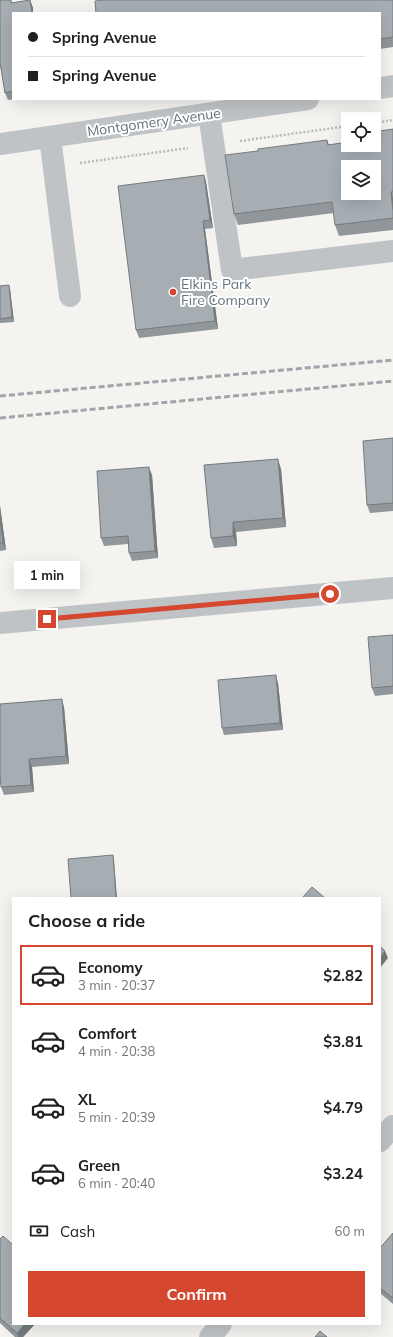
<!DOCTYPE html>
<meta charset="utf-8">
<style>
:root{--surface:#fff;--page:#f6f6f6;--text:#202124;--muted:#757577;--line:#e0e0e0;--accent:#d5472f}
body{margin:0;font-family:Mulish,sans-serif;background:var(--page);color:var(--text);height:100vh;display:flex;flex-direction:column;font-size:15px;white-space:nowrap}
*{box-sizing:border-box;margin:0}
p{font-size:13px;color:var(--muted)}
.icon{flex:none;width:22px;height:22px;fill:none;stroke:currentColor;stroke-width:2;stroke-linecap:round;stroke-linejoin:round}
.map{position:relative;flex:1;overflow:hidden}
.panel{position:absolute;left:12px;top:897px;width:369px;height:428px;display:flex;flex-direction:column;background:var(--surface);border-radius:0px;box-shadow:0 4px 16px #0002}
.panel>*{flex:none}
.banner{position:absolute;left:12px;top:12px;width:369px;height:88px;border-radius:0px;box-shadow:0 4px 16px #0002;display:grid;align-content:center;height:88px;padding:0 16px;background:var(--surface)}
.controls{position:absolute;left:341px;top:112px;display:grid;gap:8px}
.controls a{display:grid;place-items:center;width:40px;height:40px;border-radius:0px;background:var(--surface);box-shadow:0 4px 16px #0002;font-size:20px}
.end{position:absolute;width:18px;height:18px;margin:-9px;border:5px solid #d5472f;background:#fff;box-shadow:0 0 0 2px #fff}
.from{border-radius:50%}
.bubble{position:absolute;height:28px;border-radius:0px;background:var(--surface);box-shadow:0 4px 16px #0002;font-size:13px;font-weight:700;line-height:28px;text-align:center}
.banner b{display:flex;align-items:center;gap:14px;height:38px;font-size:15px}
.banner b+b{border-top:1px solid var(--line)}
.banner i{width:10px;height:10px;background:var(--text)}
ul{padding:0;list-style:none}
li{display:flex;align-items:center;gap:12px;height:60px;margin:0 8px 6px;padding:0 8px;border:2px solid transparent;border-radius:0px}
li div{flex:1}
li b{display:block;font-size:15px}
li em{font-style:normal;font-weight:700}
li.on{border-color:var(--accent)}
li>.icon{width:36px;height:36px;stroke-width:1.5}
h2{padding:0 16px;font-size:18px;line-height:48px}
.pay{display:flex;align-items:center;gap:10px;height:44px;padding:0 16px;font-size:15px}
.pay p{margin-inline-start:auto}
.primary-button{display:flex;gap:8px;margin-top:auto;padding:8px 16px}
.primary-button a{flex:1;height:46px;border-radius:0px;background:var(--accent);color:#fff;font-size:16px;font-weight:700;line-height:46px;text-align:center}
.map>svg:first-child{display:block}
.lines{fill:none;stroke-linecap:round;stroke-linejoin:round}
.path{stroke:#b7babc;stroke-width:2.5;stroke-dasharray:2 2;stroke-linecap:butt}
.minor{stroke:#bfc3c6;stroke-width:22}
.rail{stroke:#9fa5a9;stroke-width:3;stroke-dasharray:6 3;stroke-linecap:butt}
.wall{fill:#90969a}
.shaded-wall{fill:#757a7d}
.building{fill:#a7aeb3;stroke:#757a7d;fill-rule:evenodd}
.route{stroke:#d5472f;stroke-width:5}
.poi-dot{fill:#d5472f;stroke:#fff;stroke-width:1.5}
.labels{text-anchor:middle;dominant-baseline:central;stroke-width:4;stroke-linejoin:round;paint-order:stroke}
.street-label{font-size:14px;fill:#65757f;stroke:#fff}
.poi-label{font-size:14px;fill:#65757f;stroke:#fff;text-anchor:start}
</style>
<div class="map">
<svg width="393" height="1337" viewBox="0 0 393 1337">
<rect width="100%" height="100%" fill="#f4f3f0"/>
<g class="lines">
<path class="path" d="M374 123 393 120
M240 141 348 126
M80 163 188 148"/>
<path class="minor" d="M380 88 393 86
M209 114 232 270 393 251
M50 137 70 296
M0 144 308 99
M0 623 393 588
M380 1141 393 1126
M210 1337 221 1324"/>
<path class="rail" d="M0 396 393 360
M0 418 393 381"/>
</g>
<path class="wall" d="M0 0H11L12 3 30 0 33 8V13H13V99H17L8 100 5 93 1 68H0Z
M393 0V47L380 49V13Z
M393 129V230L339 236 335 225 334 213 238 225 234 214 258 151 327 140 329 145 381 138Z
M204 175 206 182 213 228 205 229 218 329 139 338 136 330Z
M9 285 10 289 14 322 0 323V286Z
M393 438V511L370 513 367 505Z
M281 469 286 527 236 532 237 546 214 548 211 538Z
M152 475 158 558 132 561 129 553 128 544 104 546 101 538Z
M0 506 6 550 0 551Z
M393 635V694L375 696 372 688Z
M278 683 283 730 224 735 222 728Z
M64 707 69 764 32 767 34 792 4 795 1 787Z
M393 1233V1304L380 1293V1247V1248Z
M0 1239 13 1324H35L23 1337H15L0 1323Z"/>
<path class="shaded-wall" d="M30 0 33 8V13H32Z
M204 175 206 182 213 228 210 220Z
M391 192 393 198V211Z
M203 221 205 229 218 329 215 321Z
M9 285 10 289 14 322 12 317Z
M278 459 281 469 286 527 283 518Z
M149 467 152 475 158 558 155 551Z
M0 506 6 550 3 543 0 518Z
M233 522 236 532 237 546 233 536Z
M276 675 278 683 283 730 280 723Z
M62 699 64 707 69 764 66 756Z
M29 759 32 767 34 792 31 785Z
M113 855 114 860 117 898H116Z
M385 951 388 958 380 968V957Z
M25 1324H35L23 1337H18L17 1333Z"/>
<path class="building" d="M0 0H11V3L30 0 32 13H13V91L5 93 0 62Z
M103 0H393V37L380 39V13H96L95 1Z
M393 129V191L391 192 393 211V218L335 225 332 202 234 214 225 155 258 151V149L327 140 328 145 348 142V145H374V139L381 138 380 131ZM348 167H374V193H348Z
M204 175 210 220 203 221 215 321 136 330 118 186Z
M9 285 12 317 0 319V286Z
M393 438V503L367 505 363 441Z
M278 459 283 518 233 522V536L211 538 204 465Z
M149 467 155 551 129 553 128 536 101 538 97 471Z
M0 518 3 543H0Z
M393 635V686L372 688 368 637Z
M276 675 280 723 222 728 218 680Z
M62 699 66 756 29 759 31 785 1 787 0 775V704Z
M113 855 116 898H71L68 859Z
M312 887 325 898H302Z
M380 946 385 951 380 957Z
M393 1233V1298L380 1288V1247V1248Z
M3 1236 13 1245V1324H25L17 1333 0 1318V1239Z
M320 1331 327 1337H315Z"/>
<g class="lines">
<path class="route" d="M47 619 330 594"/>
</g>
<circle class="poi-dot" cx="173" cy="292" r="4"/>
<g class="labels">
<g class="street-label">
<text transform="translate(154 122) rotate(-8)">Montgomery Avenue</text>
</g>
<g class="poi-label">
<text x="181" y="284">Elkins Park<tspan x="181" dy="16">Fire Company</tspan></text>
</g>
</g>
</svg>
<div class="controls">
<a><svg class="icon" aria-label="locate" viewBox="0 0 24 24"><circle cx="12" cy="12" r="6"/><path d="M12 2v4M12 18v4M2 12h4M18 12h4"/></svg></a>
<a><svg class="icon" aria-label="layers" viewBox="0 0 24 24"><path d="M12 4l9 5-9 5-9-5zM3 14l9 5 9-5"/></svg></a>
</div>
<i class="end from" style="left:330px;top:594px"></i>
<i class="end" style="left:47px;top:619px"></i>
<div class="bubble" style="left:14px;top:561px;width:66px">1 min</div>
<div class="banner">
<b><i class="from"></i>Spring Avenue</b>
<b><i></i>Spring Avenue</b>
</div>
<section class="panel">
<h2>Choose a ride</h2>
<ul>
<li class="on"><svg class="icon" aria-label="car" viewBox="0 0 24 24"><path d="M5 17H2v-5l4-1 3-4h7l3 4 3 1v5h-3M9 17h6M6 11h13"/><circle cx="7" cy="17" r="2"/><circle cx="17" cy="17" r="2"/></svg><div><b>Economy</b><p>3 min · 20:37</p></div><em>$2.82</em></li>
<li><svg class="icon" aria-label="car" viewBox="0 0 24 24"><path d="M5 17H2v-5l4-1 3-4h7l3 4 3 1v5h-3M9 17h6M6 11h13"/><circle cx="7" cy="17" r="2"/><circle cx="17" cy="17" r="2"/></svg><div><b>Comfort</b><p>4 min · 20:38</p></div><em>$3.81</em></li>
<li><svg class="icon" aria-label="car" viewBox="0 0 24 24"><path d="M5 17H2v-5l4-1 3-4h7l3 4 3 1v5h-3M9 17h6M6 11h13"/><circle cx="7" cy="17" r="2"/><circle cx="17" cy="17" r="2"/></svg><div><b>XL</b><p>5 min · 20:39</p></div><em>$4.79</em></li>
<li><svg class="icon" aria-label="car" viewBox="0 0 24 24"><path d="M5 17H2v-5l4-1 3-4h7l3 4 3 1v5h-3M9 17h6M6 11h13"/><circle cx="7" cy="17" r="2"/><circle cx="17" cy="17" r="2"/></svg><div><b>Green</b><p>6 min · 20:40</p></div><em>$3.24</em></li>
</ul>
<div class="pay"><svg class="icon" aria-label="cash" viewBox="0 0 24 24"><path d="M3 7h18v10H3z"/><circle cx="12" cy="12" r="2"/></svg>Cash<p>60 m</p></div>
<div class="primary-button"><a>Confirm</a></div>
</section>
</div>
